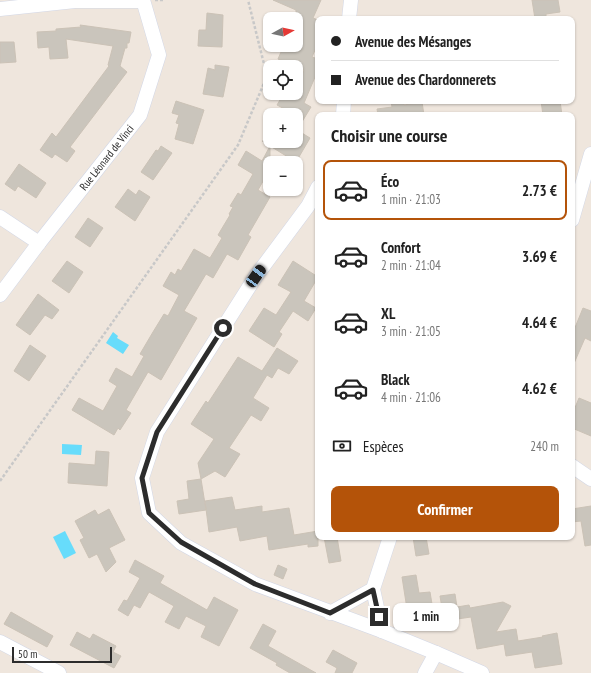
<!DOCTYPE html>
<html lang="fr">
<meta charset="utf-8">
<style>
:root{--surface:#fff;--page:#f6f6f6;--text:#222;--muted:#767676;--line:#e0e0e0;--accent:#b45309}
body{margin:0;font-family:"PT Sans Narrow",sans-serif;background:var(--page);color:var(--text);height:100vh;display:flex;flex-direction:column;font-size:15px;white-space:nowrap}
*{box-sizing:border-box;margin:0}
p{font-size:13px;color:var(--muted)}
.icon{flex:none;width:22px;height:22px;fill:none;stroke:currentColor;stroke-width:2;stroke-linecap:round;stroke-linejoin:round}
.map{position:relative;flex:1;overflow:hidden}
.details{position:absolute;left:315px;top:112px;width:260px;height:428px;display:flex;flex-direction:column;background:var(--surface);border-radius:8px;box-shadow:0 1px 3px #0004}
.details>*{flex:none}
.guide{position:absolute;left:315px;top:16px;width:260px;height:88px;border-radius:8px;box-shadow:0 1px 3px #0004;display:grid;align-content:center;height:88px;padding:0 16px;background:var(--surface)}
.needle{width:26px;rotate:82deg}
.buttons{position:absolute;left:263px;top:12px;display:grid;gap:8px}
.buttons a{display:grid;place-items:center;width:40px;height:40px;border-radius:8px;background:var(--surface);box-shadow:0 1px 3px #0004;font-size:20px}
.scale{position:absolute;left:12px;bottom:10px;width:100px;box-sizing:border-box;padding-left:4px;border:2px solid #2c2c2c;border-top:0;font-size:11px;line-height:14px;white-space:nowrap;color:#2c2c2c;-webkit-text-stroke:3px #fff;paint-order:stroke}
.end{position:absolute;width:18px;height:18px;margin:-9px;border:5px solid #2c2c2c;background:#fff;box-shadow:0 0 0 2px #fff}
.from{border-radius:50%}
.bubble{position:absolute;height:28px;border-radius:8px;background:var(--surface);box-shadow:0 1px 3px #0004;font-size:13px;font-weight:600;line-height:28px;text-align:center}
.car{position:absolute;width:12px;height:24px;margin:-12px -6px;border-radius:5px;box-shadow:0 0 3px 1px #0007;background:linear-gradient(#222 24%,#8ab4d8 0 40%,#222 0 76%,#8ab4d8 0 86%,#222 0)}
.guide b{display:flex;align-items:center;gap:14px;height:38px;font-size:15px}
.guide b+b{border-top:1px solid var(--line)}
.guide i{width:10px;height:10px;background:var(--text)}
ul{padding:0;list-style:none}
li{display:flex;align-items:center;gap:12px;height:60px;margin:0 8px 6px;padding:0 8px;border:2px solid transparent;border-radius:8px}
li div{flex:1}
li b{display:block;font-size:15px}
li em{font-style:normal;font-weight:600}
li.on{border-color:var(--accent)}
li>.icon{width:36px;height:36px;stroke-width:1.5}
h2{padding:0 16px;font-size:18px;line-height:48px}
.pay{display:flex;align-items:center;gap:10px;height:44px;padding:0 16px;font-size:15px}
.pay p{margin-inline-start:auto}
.button{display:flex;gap:8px;margin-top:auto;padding:8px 16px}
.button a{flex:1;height:46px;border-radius:8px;background:var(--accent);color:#fff;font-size:16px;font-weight:600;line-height:46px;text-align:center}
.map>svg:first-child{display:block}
.water{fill:#67dcfb}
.building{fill:#cac5bc;stroke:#cbc2b6}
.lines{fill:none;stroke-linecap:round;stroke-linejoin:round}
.minor-casing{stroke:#d2d7e6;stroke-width:15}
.path{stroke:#c8c8c8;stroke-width:2.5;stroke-dasharray:3 2;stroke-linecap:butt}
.minor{stroke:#fff;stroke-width:14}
.route{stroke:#2c2c2c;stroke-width:5}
.labels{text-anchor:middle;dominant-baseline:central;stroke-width:4;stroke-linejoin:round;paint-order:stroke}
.street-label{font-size:11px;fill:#2c2c2c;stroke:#fff}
</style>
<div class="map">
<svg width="591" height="673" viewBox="0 0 591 673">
<rect width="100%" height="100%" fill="#efe6dd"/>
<path class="water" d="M113 332 118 336 117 338 129 345 123 354 106 343Z
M62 444 82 445 81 455 62 454Z
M65 531 76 553 64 559 53 537Z"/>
<path class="building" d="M273 0H321L313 18 318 20V43L312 57 318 59V70L304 103 311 107 297 130 310 138 296 162 262 141H296V115L277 105 284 93H296V88L304 70 278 59 284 45H296V10Z
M532 0H558L560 12 546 14V19H535Z
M207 13 223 15 222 47 198 46 199 30H206Z
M80 25 131 32 129 43H127V48H125L120 66 127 72 70 147 75 151 67 162 55 154 52 158 40 150 52 133 56 137 109 66 108 65 113 46 66 39 68 58 50 59 49 47 38 48 37 32 56 31V29L81 27Z
M0 42H14L16 62 0 63Z
M215 65 229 67 223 97 203 94 208 68 215 70Z
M176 101 204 110 193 144 175 139 179 124 176 123 179 115 172 113Z
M391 101H404V105L422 102 424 115H378L377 109 392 107Z
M541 101H560L562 115H543Z
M161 146 172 153 153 180 141 172 156 150 158 151Z
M270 146V169L258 190 270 197 248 235 251 237 238 260 227 254 213 278 206 274 184 311 197 318 161 380 148 372 126 410 131 413 120 430 118 428 114 435 72 410 79 398 103 411 117 386 109 381 116 368 132 377 144 356 140 354 153 332 164 314 168 316 179 295 163 286 171 272 175 275 178 269 181 271 194 249 210 258 222 238 218 235 230 215 229 214 233 207 230 206 238 193 241 195 253 174 238 165 246 151 262 161Z
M19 164 46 183 36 198 18 186 15 191 5 184Z
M128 189 136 195 139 190 150 197 135 221 115 207Z
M88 218 103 228 90 247 75 237Z
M67 261 83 272 69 293 52 281Z
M293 261 318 277 304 301 316 308 308 321 293 311 279 332 282 334 274 347 249 331 264 308 276 315 291 292 278 285Z
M38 294 59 310 52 319 45 315 30 335 16 325Z
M583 308 591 311V341L585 338 572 368V335Z
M30 345 46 356 29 381 14 371Z
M277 348 298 361 289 374 278 368 272 378 267 375 253 398 269 408 261 421 251 415 229 448 240 454 225 477 215 471 201 479 198 463 214 439 191 424 206 401 208 403 238 357 262 371Z
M579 398 591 403V436L572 428V415Z
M96 451 109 452 107 486 68 483 69 463 95 465Z
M201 479 206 510 179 514 177 501 189 499 187 481Z
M232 497 235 510 262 506V512L289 508 294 535 318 531V546L308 547V544L269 550 267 536 240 541 237 527 209 532 205 501Z
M591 506V545L585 546 581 521 572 522V509Z
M109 509 125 540 109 548 116 562 106 572 97 554 89 558 80 540 84 538 75 521 95 510 98 515Z
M324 537H337L341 561 329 563Z
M413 537H426L429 554 416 556Z
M135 560 164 576 160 583 207 610 214 597 238 610 219 646 201 637 206 626 186 616 179 629 165 622 174 606 149 592 140 608 134 605 128 616 118 610 124 600 127 601 140 578 129 572Z
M278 565 287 569 283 579 274 575Z
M416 575 419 593 430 592 432 604 427 605 421 613 412 608 407 609 402 577Z
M455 594 457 607 469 605 470 608 503 602 511 606 496 632 516 629 518 641 543 637 542 636 557 633 562 664 535 668 532 652 506 656 504 644 477 649 471 617 444 621 440 596Z
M11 612 53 636 47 647 4 624Z
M263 624 276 631 268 646 316 673H290L276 665 277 663 250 648Z
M77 632 90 639 93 634 116 646 113 652 121 656 114 668 70 645Z
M333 650 357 663 352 673H335L337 668 326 662Z"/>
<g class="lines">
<g class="minor-casing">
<g id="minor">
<path d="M0 9 75 1H143"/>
<path d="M349 19 351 0"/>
<path d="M343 115 344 101"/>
<path d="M318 187 308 206 256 276 157 432 142 478 149 513 181 543 255 584 382 631 436 653 482 673"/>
<path d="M0 217 39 243"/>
<path d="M572 220 591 154"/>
<path id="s1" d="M0 295 39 243 140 115 159 55 143 0"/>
<path d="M572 466 591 479"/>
<path d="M330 613 373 589"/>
<path d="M382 631 373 589 390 537"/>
<path d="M0 642 59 673"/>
<path d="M425 673 436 653"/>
</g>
</g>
<path class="path" d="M155 0H163
M0 481 238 145 267 76 248 0"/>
<use href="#minor" class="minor"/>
</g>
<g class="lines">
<path class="route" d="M223 328 157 432 142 478 149 513 181 542 255 584 330 613 373 590 379 617"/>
</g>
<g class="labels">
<g class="street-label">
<text stroke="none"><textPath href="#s1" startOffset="174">Rue Léonard de Vinci</textPath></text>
</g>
</g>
</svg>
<div class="buttons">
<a><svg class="needle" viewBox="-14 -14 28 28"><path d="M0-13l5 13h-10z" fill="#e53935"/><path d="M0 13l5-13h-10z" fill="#767676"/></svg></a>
<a><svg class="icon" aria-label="locate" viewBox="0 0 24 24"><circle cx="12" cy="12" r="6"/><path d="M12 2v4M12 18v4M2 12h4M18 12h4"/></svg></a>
<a>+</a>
<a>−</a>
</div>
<div class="scale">50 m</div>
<i class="end from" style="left:223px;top:328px"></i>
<i class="end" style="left:379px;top:617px"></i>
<div class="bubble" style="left:393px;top:603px;width:66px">1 min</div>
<i class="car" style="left:256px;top:276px;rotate:36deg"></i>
<div class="guide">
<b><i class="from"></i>Avenue des Mésanges</b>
<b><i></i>Avenue des Chardonnerets</b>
</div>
<section class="details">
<h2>Choisir une course</h2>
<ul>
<li class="on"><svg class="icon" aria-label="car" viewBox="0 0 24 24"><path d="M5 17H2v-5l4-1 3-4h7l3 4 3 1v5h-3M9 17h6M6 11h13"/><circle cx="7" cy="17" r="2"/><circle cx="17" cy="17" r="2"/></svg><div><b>Éco</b><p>1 min · 21:03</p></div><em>2.73 €</em></li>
<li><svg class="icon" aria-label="car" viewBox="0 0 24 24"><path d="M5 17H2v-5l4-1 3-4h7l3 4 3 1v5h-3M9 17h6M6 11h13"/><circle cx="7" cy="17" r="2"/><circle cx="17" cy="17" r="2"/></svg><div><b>Confort</b><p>2 min · 21:04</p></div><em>3.69 €</em></li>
<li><svg class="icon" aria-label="car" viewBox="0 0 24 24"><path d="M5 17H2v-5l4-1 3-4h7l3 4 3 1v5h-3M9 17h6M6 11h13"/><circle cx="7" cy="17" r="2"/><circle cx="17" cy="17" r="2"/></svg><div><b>XL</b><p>3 min · 21:05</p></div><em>4.64 €</em></li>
<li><svg class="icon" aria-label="car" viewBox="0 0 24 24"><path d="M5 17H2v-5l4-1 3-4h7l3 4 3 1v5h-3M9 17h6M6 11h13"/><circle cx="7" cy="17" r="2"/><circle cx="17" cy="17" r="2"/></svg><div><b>Black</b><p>4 min · 21:06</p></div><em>4.62 €</em></li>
</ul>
<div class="pay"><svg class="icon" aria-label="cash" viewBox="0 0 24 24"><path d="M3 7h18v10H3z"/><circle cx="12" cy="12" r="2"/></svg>Espèces<p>240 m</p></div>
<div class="button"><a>Confirmer</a></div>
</section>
</div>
